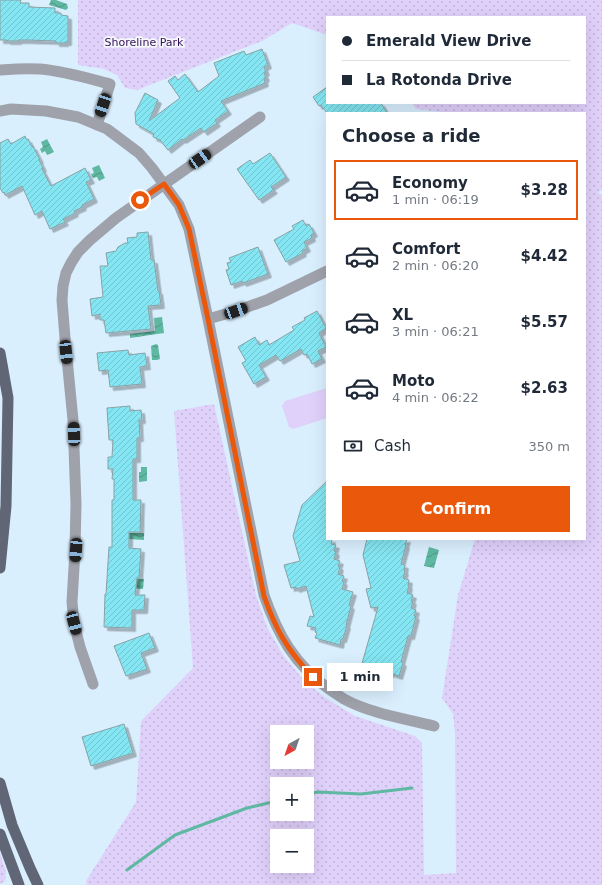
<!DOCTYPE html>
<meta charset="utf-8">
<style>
:root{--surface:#fff;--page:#f6f6f7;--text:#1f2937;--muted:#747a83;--line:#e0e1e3;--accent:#ea580c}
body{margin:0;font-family:"DejaVu Sans",sans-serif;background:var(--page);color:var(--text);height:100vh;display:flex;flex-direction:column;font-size:15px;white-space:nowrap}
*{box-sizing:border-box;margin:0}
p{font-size:13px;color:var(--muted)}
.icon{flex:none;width:22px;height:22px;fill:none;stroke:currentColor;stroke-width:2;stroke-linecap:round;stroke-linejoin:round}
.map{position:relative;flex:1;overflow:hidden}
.details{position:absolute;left:326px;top:112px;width:260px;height:428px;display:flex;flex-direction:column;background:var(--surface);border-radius:0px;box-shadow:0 4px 16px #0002}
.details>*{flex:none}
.top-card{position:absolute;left:326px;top:16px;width:260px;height:88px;border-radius:0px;box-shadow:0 4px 16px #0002;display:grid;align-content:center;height:88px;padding:0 16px;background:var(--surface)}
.needle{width:26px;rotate:220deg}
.fabs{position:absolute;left:270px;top:725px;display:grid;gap:8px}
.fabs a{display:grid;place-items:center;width:44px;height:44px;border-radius:0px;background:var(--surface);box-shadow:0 4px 16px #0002;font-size:20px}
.end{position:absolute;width:18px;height:18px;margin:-9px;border:5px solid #ea580c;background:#fff;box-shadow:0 0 0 2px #fff}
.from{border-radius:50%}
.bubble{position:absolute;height:28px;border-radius:0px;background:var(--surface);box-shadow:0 4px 16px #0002;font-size:13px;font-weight:800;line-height:28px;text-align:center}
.car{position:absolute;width:12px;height:24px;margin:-12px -6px;border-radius:5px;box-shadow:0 0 3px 1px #0007;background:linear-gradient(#222 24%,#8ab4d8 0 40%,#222 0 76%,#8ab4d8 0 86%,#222 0)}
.top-card b{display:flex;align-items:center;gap:14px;height:38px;font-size:15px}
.top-card b+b{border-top:1px solid var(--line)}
.top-card i{width:10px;height:10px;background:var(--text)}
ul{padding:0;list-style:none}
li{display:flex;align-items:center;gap:12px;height:60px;margin:0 8px 6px;padding:0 8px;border:2px solid transparent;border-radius:0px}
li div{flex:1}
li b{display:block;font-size:15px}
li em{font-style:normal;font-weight:800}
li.current{border-color:var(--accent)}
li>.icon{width:36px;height:36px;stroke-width:1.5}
h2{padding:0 16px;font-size:18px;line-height:48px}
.pay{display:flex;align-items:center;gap:10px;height:44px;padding:0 16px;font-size:15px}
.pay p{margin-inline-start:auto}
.cta{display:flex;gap:8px;margin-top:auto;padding:8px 16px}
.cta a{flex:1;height:46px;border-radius:0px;background:var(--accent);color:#fff;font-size:16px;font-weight:800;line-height:46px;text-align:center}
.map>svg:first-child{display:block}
.grass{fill:url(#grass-dots);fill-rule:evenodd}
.pitch{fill:#e0d1fb}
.water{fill:url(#water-waves)}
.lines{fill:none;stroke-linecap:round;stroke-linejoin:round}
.stream{stroke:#5fb8a1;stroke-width:3}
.building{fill:url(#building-hatch);stroke:#87a2a5;filter:url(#shadow)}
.minor{stroke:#9fa2ab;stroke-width:11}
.primary{stroke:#616676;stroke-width:11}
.route{stroke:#ea580c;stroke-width:5}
.labels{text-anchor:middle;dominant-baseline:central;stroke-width:3.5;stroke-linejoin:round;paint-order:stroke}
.park-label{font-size:11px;fill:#36105a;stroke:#f5f9fc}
</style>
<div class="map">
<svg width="602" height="885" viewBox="0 0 602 885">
<defs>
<pattern id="grass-dots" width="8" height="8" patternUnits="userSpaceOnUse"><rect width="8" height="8" fill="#e0d1fb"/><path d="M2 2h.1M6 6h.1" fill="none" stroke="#c0b3d7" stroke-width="1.8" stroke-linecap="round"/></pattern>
<pattern id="water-waves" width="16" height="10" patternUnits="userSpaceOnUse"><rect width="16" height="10" fill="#5fb8a1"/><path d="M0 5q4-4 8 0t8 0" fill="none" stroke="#4e9684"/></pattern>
<pattern id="building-hatch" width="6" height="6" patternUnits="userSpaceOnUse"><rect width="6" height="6" fill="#84e6f2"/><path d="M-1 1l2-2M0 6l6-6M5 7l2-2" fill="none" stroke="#72c5d0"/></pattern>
<filter id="shadow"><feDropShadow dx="3.5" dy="3.5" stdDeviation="0" flood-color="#0004"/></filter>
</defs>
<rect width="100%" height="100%" fill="#daeffe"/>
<path class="grass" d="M78 0H602V190L598 192 602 195V885H87L86 881 136 802 141 721 193 668 174 411 214 404 256 595 267 627 283 655 303 679 324 697 355 716 415 736 422 743 424 875 456 873 455 733 453 714 442 698 458 595 475 539H585V113H450L416 109 412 103H585V17H327V35L292 23 262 41 137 90 125 88 117 75 104 69 78 65ZM277 732H307V762H277ZM277 784H307V814H277ZM277 836H307V866H277Z
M0 853 6 872 5 881 0 884Z"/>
<path class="pitch" d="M327 388V418L293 429 289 427 282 406 285 401Z"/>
<path class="water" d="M51 0H56L67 4 68 8 66 10 49 5Z
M47 139 54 152 47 155 45 151 42 153 40 149 43 147 41 142Z
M99 165 105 178 99 181 97 177 93 178 91 174 94 173 92 168Z
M162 317 164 333 130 338V334L155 331 154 318Z
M156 344 158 345 160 359 157 360H152L151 346Z
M141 467H147V481L139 482V472H141Z
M129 533H144V540L129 539Z
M429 547 439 550 434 568 424 566Z
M136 579H144L143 589 126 588Z"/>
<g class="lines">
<path class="stream" d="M307 794 318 792 361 794 412 788
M127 870 175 835 247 808 277 801"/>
</g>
<path class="building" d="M0 0H21L20 3H29V7L55 8V13H61V15L68 16V42H65V43H56V41L28 40H18V41H7V40H0Z
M262 49 268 65 264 67 266 72 264 73 266 78 264 79 265 83 221 101 228 111 215 120 217 123 204 132 201 128 183 140 182 139 168 150 160 140 153 137 154 134 136 124 135 113 145 93 158 100 149 121 180 98 168 81 175 76 178 80 185 74 198 92 219 76 214 63 244 51 246 55Z
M327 87V103H381L387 113H327L321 105 319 106 313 97Z
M25 136 26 139H28L32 147 33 146 40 160H39L43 168 42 169 51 186 85 168 91 180 86 182 94 199 82 205 83 207 74 211 75 213 63 219 65 222 50 229 42 211 35 215 22 186 5 195 4 192 3 193 0 188V143L8 139 11 144Z
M270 153 286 177 271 187 274 190 259 200 237 169 250 160 253 164Z
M303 220 306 226 309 224 314 233 311 235 312 238 304 242 307 248 302 251 303 253 286 262 274 240 294 229 292 226Z
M148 232 151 260H154L158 291H159L161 305 148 306 151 329 106 333 104 320H100V314L92 316 90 299 103 297 100 266H108L106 253 116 251 118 247 125 243H128L127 238 137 237V233Z
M258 247 268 274 243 283 242 281 231 285 226 270 229 269 227 263 231 262 229 258Z
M317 311 326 328 319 333 326 347 318 351 322 359 312 364 307 354 304 355 301 349 280 361 276 355 259 365 266 377 254 384 242 363 246 361 238 347 255 337 259 345 267 340 269 345 294 330 292 327 305 320 304 318Z
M128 350 129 355 145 353 147 366 140 367 142 384 110 387 108 370 99 371 97 353Z
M130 406V411L141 410 142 420H139L140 438H137V459H133V500H141L140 532H129V548L141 549 139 578H137L135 595H145L144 610H132V628L104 627 105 594H106L109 547H112V500H114V479H112L113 469H108V457H112L113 440H109L107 408Z
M327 481V539H332L331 544 336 545 334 551 336 552 334 559 340 561 338 566 340 567 338 574 344 576 342 581 344 582 342 589 353 592 349 605 351 606 346 625H347L343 639H341L340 645 315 638 317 633 315 632 316 628 307 626 310 616 314 617 306 586 296 589V587L291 588 284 565 300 561 293 536 302 505Z
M367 539H407L405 545H406L401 564 405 565 404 571H405L403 578 409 580 408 586H409L407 593 413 595 411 601H413L411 608 416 610 414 616H416L411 636H408L401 662 403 663 399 676 390 673 389 675 361 667 378 607 371 608 366 589 371 588 363 555Z
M149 633 155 648 141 653 147 669 126 676 114 646Z
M124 724 133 753 91 766 82 737Z"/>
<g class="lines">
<path class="minor" d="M0 70C13 69 27 68 40 69 64 71 87 78 110 84L97 125
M0 111 11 109 46 111 78 117 107 129 139 153 152 168 179 205 189 229 208 319 264 595C278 635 294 664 329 689 334 692 339 696 344 699 369 713 406 719 434 726
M208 319 236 311 267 300 327 271
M93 684 80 647 74 623 72 602 75 550 76 504 73 420 65 338 62 300 63 286 66 273 71 263 78 252 90 240 116 218 260 117"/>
<path class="primary" d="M0 353 8 398 6 506 0 568
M0 783 12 825 30 868 38 885
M0 834 19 885"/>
</g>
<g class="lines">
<path class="route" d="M140 200 164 184 179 205 189 229 208 319 264 596C276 630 287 650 313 677"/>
</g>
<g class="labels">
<g class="park-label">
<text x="144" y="42">Shoreline Park</text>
</g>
</g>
</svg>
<div class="fabs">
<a><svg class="needle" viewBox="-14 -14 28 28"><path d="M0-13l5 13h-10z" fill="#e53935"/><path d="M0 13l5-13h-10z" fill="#747a83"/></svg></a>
<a>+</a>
<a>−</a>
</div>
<i class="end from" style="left:140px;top:200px"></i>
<i class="end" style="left:313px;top:677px"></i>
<div class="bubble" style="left:327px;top:663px;width:66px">1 min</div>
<i class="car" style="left:103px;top:105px;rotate:198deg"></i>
<i class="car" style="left:200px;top:159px;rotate:55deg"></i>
<i class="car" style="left:236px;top:311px;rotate:70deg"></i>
<i class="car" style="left:66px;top:352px;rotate:174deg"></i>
<i class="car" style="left:74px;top:434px;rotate:358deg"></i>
<i class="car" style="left:76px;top:550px;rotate:184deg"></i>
<i class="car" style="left:74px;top:623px;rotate:165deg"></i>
<div class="top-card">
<b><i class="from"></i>Emerald View Drive</b>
<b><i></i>La Rotonda Drive</b>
</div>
<section class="details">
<h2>Choose a ride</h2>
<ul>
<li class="current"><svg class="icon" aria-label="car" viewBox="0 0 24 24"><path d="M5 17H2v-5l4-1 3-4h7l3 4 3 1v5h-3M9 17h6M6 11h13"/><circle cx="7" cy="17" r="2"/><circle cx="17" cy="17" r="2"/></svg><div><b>Economy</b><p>1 min · 06:19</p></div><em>$3.28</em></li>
<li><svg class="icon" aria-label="car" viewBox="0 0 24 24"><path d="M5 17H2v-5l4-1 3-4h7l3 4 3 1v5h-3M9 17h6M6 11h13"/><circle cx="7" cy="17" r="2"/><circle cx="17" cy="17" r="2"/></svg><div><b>Comfort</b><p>2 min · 06:20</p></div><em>$4.42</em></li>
<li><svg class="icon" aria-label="car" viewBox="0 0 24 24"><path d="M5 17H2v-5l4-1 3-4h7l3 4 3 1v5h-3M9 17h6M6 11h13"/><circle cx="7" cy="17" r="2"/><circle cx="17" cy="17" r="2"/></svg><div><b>XL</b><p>3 min · 06:21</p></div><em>$5.57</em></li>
<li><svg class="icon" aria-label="car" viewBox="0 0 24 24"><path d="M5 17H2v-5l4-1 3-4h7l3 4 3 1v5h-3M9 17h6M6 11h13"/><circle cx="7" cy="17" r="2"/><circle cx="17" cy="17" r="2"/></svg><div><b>Moto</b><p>4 min · 06:22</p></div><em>$2.63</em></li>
</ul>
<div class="pay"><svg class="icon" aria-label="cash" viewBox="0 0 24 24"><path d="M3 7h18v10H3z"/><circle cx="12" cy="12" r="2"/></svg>Cash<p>350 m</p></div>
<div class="cta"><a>Confirm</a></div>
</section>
</div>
